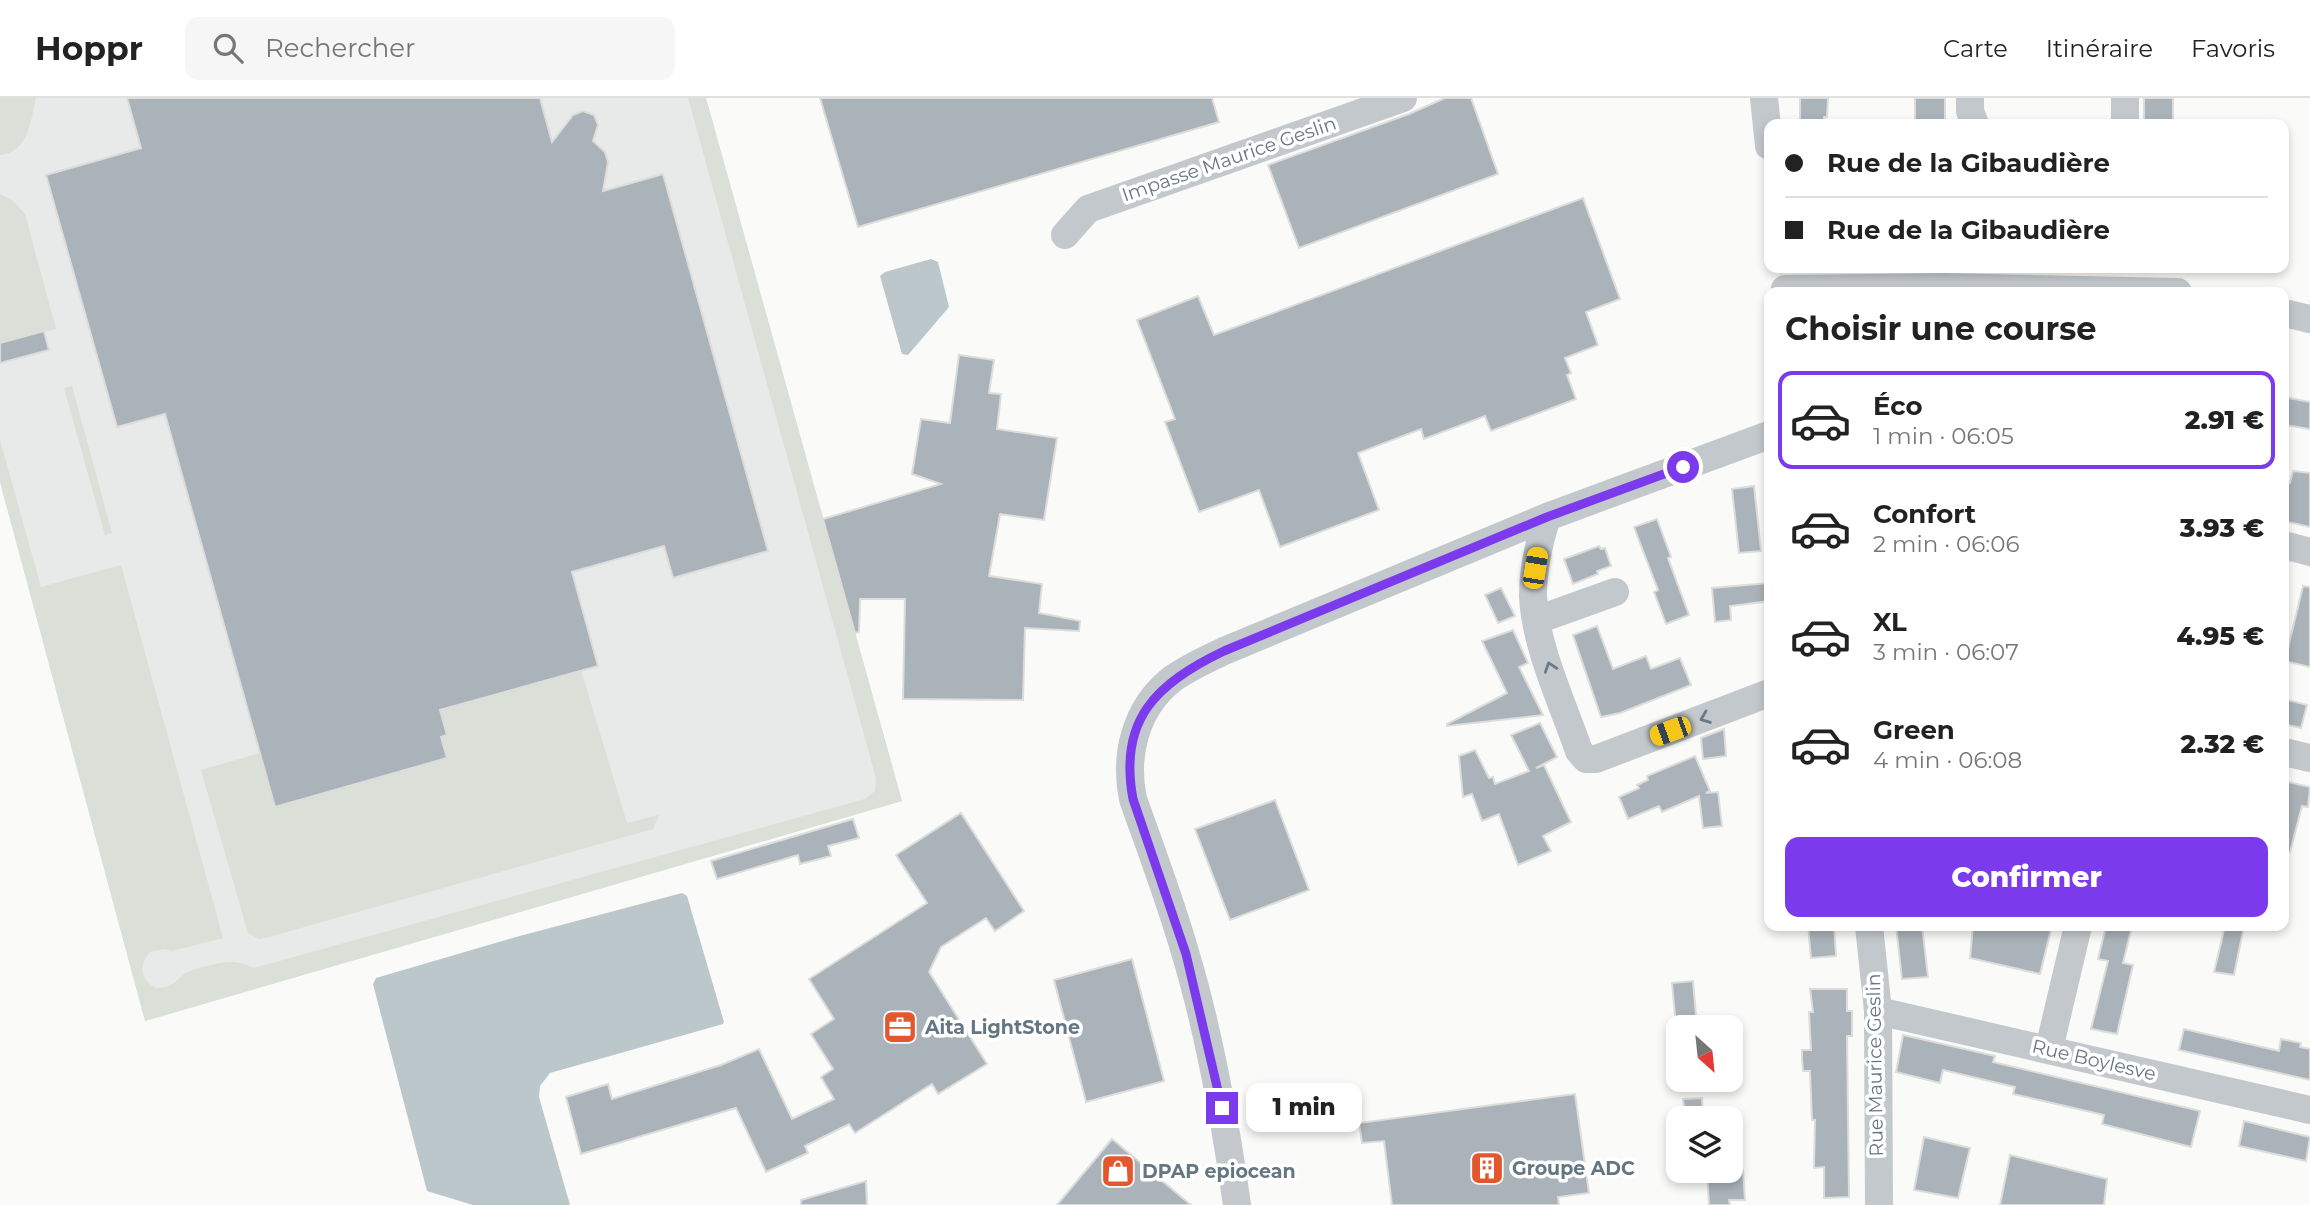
<!DOCTYPE html>
<html lang="fr">
<meta charset="utf-8">
<style>
:root{--surface:#fff;--page:#f6f6f6;--text:#222;--muted:#767676;--line:#e0e0e0;--accent:#7c3aed}
body{margin:0;font-family:Montserrat,sans-serif;background:var(--page);color:var(--text);height:100vh;display:flex;flex-direction:column;font-size:26px;white-space:nowrap}
*{box-sizing:border-box;margin:0}
p{font-size:23px;color:var(--muted)}
.icon{flex:none;width:38px;height:38px;fill:none;stroke:currentColor;stroke-width:2;stroke-linecap:round;stroke-linejoin:round}
.map{position:relative;flex:1;overflow:hidden}
.panel{position:absolute;left:1764px;top:189px;width:525px;height:644px;display:flex;flex-direction:column;background:var(--surface);border-radius:14px;box-shadow:0 4px 10px #0003}
.panel>*{flex:none}
.guide{position:absolute;left:1764px;top:21px;width:525px;height:154px;border-radius:14px;box-shadow:0 4px 10px #0003;display:grid;align-content:center;height:154px;padding:0 21px;background:var(--surface)}
.needle{width:46px;rotate:153deg}
.fabs{position:absolute;left:1666px;top:917px;display:grid;gap:14px}
.fabs a{display:grid;place-items:center;width:77px;height:77px;border-radius:14px;background:var(--surface);box-shadow:0 4px 10px #0003;font-size:35px}
.end{position:absolute;width:32px;height:32px;margin:-16px;border:9px solid #7c3aed;background:#fff;box-shadow:0 0 0 4px #fff}
.from{border-radius:50%}
.bubble{position:absolute;height:49px;border-radius:14px;background:var(--surface);box-shadow:0 4px 10px #0003;font-size:23px;font-weight:800;line-height:49px;text-align:center}
.car{position:absolute;width:21px;height:42px;margin:-21px -10px;border-radius:9px;box-shadow:0 0 5px 2px #0007;background:linear-gradient(#f5c518 24%,#345 0 40%,#f5c518 0 76%,#345 0 86%,#f5c518 0)}
.guide b{display:flex;align-items:center;gap:24px;height:66px;font-size:26px}
.guide b+b{border-top:2px solid var(--line)}
.guide i{width:18px;height:18px;background:var(--text)}
ul{padding:0;list-style:none}
li{display:flex;align-items:center;gap:21px;height:98px;margin:0 14px 10px;padding:0 7px;border:4px solid transparent;border-radius:14px}
li div{flex:1}
li b{display:block;font-size:26px}
li em{font-style:normal;font-weight:800}
li.on{border-color:var(--accent)}
li>.icon{width:63px;height:63px;stroke-width:1.5}
h2{padding:0 21px;font-size:32px;line-height:84px}
.button{display:flex;gap:14px;margin-top:auto;padding:14px 21px}
.button a{flex:1;height:80px;border-radius:14px;background:var(--accent);color:#fff;font-size:28px;font-weight:800;line-height:80px;text-align:center}
header{display:flex;align-items:center;gap:42px;box-sizing:border-box;height:98px;padding:0 35px;background:var(--surface);border-bottom:2px solid var(--line)}
header strong{font-size:33px}
nav{display:flex;gap:38px;margin-inline-start:auto;font-size:24px}
.search{width:490px;height:63px;background:var(--page);display:flex;align-items:center;gap:18px;box-sizing:border-box;padding:0 24px;border-radius:14px;color:var(--muted);font-size:26px}
.map>svg:first-child{display:block}
.built{fill:#e8e9e9}
.green{fill:#dadfd7}
.water{fill:#bbc7cb}
.building{fill:#aab3b9;stroke:#dcdcda;stroke-width:2}
.lines{fill:none;stroke-linecap:round;stroke-linejoin:round}
.minor{stroke:#c3c8cc;stroke-width:28}
.oneway{stroke:#6a7a87}
.route{stroke:#7c3aed;stroke-width:9}
.labels{text-anchor:middle;dominant-baseline:central;stroke-width:7;stroke-linejoin:round;paint-order:stroke}
.street-label{font-size:19px;fill:#657683;stroke:#fff}
.poi-label{font-size:19px;font-weight:bold;fill:#657683;stroke:#fff;text-anchor:start}
</style>
<header>
<strong>Hoppr</strong>
<div class="search"><svg class="icon" aria-label="search" viewBox="0 0 24 24"><circle cx="10" cy="10" r="6"/><path d="M15 15l6 6"/></svg>Rechercher</div>
<nav><a>Carte</a><a>Itinéraire</a><a>Favoris</a></nav>
</header>
<div class="map">
<svg width="2310" height="1107" viewBox="0 0 2310 1107">
<rect width="100%" height="100%" fill="#fafaf8"/>
<path class="built" d="M0 0H706L902 703 145 923 0 384Z"/>
<path class="green" d="M0 0H36C30 24 29 54 0 57Z
M688 0H706L902 703 145 923 0 384V342L41 489 121 467 223 840 172 853 165 851 150 854C138 868 140 882 156 890 171 890 174 885 184 876 188 873 195 872 200 870 220 864 234 860 254 870L865 701 875 693 876 680Z
M0 96 11 101 25 116 56 231 0 245Z
M72 288 112 435 105 437 64 290Z
M581 572 627 725 659 717 653 731 265 840 259 841 248 835 201 672 260 655 275 708 447 660 435 613Z"/>
<path class="water" d="M931 161 938 164 949 209 908 257 902 256 880 178 885 174Z
M682 795 687 798 724 924 723 926 550 975 540 988 539 999 570 1107H473L427 1093 373 886 376 880 516 839Z"/>
<path class="building" d="M127 0H540L552 44 573 17 583 13 594 17 598 27 593 43 605 54 608 64 603 93 663 76 768 453 673 480 664 448 572 474 598 568 440 612 447 637 441 639 447 660 275 709 165 316 117 329 46 77 141 50Z
M820 0H1212L1219 24 858 129Z
M1445 0H1471L1498 76 1299 150 1268 67 1409 16Z
M1800 0H1828L1827 19H1824V26H1800Z
M1915 0H1945V26H1915Z
M2144 0H2173V26H2144Z
M1583 100 1620 201 1586 214 1598 247 1565 260 1571 275 1567 277 1576 301 1491 333 1485 318 1424 341 1421 331 1358 355 1379 412 1280 449 1259 392 1199 414 1165 324 1175 321 1137 222 1198 198 1214 237Z
M44 233 49 252 0 265V245Z
M959 257 994 262 989 295 1001 296 997 331 1057 340 1044 422 1000 416 989 478 1042 486 1039 515 1080 523 1079 533 1025 530 1023 602 903 601 905 501H860L859 534 855 535 823 421 941 386 912 376 921 321 950 325Z
M2284 299 2310 304V331L2284 327Z
M2293 373 2310 375V429L2284 423V383L2290 385Z
M1754 388 1761 453 1739 455 1732 391Z
M1657 421 1671 459 1668 460 1689 517 1666 526 1654 494 1658 492 1634 429Z
M1599 448 1601 451 1605 450 1611 468 1597 473 1598 476 1573 486 1564 461Z
M1769 485V503L1730 508 1731 522 1715 524 1712 490Z
M2303 488 2310 489V569L2285 563Z
M1501 490 1515 518 1498 525 1485 497Z
M1597 528 1613 571 1646 558 1651 571 1680 560 1691 587 1620 615 1601 619 1573 537Z
M1513 532 1528 565 1519 569 1543 617 1447 628V626L1507 595 1482 543Z
M2284 601 2307 607 2301 630 2284 626Z
M1540 625 1557 659 1536 670 1544 667 1571 724 1543 738 1551 753 1518 767 1499 716 1482 723 1472 696 1463 699 1459 658 1475 652 1489 680 1493 679 1495 686 1529 673 1511 637Z
M1724 631 1726 658 1703 661 1701 640Z
M1695 658 1710 693 1706 695 1718 694 1722 728 1703 730 1699 698 1662 714 1659 708 1628 721 1619 699 1639 690 1637 687 1648 682 1647 678Z
M2284 683 2310 689 2308 709 2302 708 2290 754 2284 753Z
M1275 702 1309 792 1230 822 1195 731Z
M961 715 1024 813 995 833 986 820 941 849 929 874 987 966 938 996 932 986 855 1035 849 1026 805 1048 808 1055 766 1074 736 1010 581 1056 566 999 608 986 612 1001 721 967 759 951 792 1021 834 1001 821 979 833 971 811 936 834 921 809 881 927 805 896 757Z
M853 721 859 740 828 748 831 758 800 766 798 757 717 781 711 763Z
M1808 828H1834L1836 858 1811 860Z
M1896 828H1922L1928 879 1902 881Z
M1973 828H2052L2040 876 1970 860Z
M2106 828H2132L2123 865 2133 867 2117 936 2091 931 2108 863 2098 861Z
M2225 828H2244L2234 877 2214 874Z
M1132 861 1164 983 1086 1004 1054 882Z
M1693 883 1697 929H1676L1672 885Z
M1810 891H1847V913H1852V938H1847L1849 1099 1824 1100V1069L1814 1070 1815 1022H1812L1810 973H1803L1802 961V952H1811L1809 914H1813Z
M2184 931 2279 953 2281 941 2301 945 2300 949 2310 951V982L2179 952Z
M1903 937 1995 958 1993 964 2200 1013 2191 1049 2102 1026 2104 1017 2013 996 2015 989 1943 972 1940 985 1896 974Z
M1575 996 1589 1095 1558 1099 1559 1107H1392L1384 1043 1362 1045 1359 1025Z
M1702 1000 1703 1018H1685L1683 1001Z
M2244 1023 2310 1039 2306 1063 2239 1048Z
M1924 1039 1970 1050 1958 1100 1914 1092Z
M1112 1041 1191 1107H1057Z
M2010 1057 2107 1081 2104 1107H2000Z
M1743 1072 1745 1102H1729L1730 1107H1709L1707 1074Z
M866 1083 867 1107H801V1102Z"/>
<g class="lines">
<path class="minor" d="M1764 0 1769 48
M1970 0V13L1975 26
M2125 0V26
M1065 137 1088 111 1403 0
M1785 191 1944 189 2178 194
M2284 215 2310 221
M1547 419C1539 444 1533 471 1533 498 1535 548 1563 606 1579 653L1586 661H1596L1769 595
M2284 447 2310 454
M1537 522 1615 494
M2284 654 2310 660
M1869 828 1878 913 1879 1107
M1878 913 2310 1012
M2049 951 2078 828
M1237 1107C1225 1022 1210 937 1185 854 1170 802 1151 752 1133 701 1124 658 1135 611 1171 582 1187 570 1206 562 1224 553L1547 419 1769 337"/>
</g>
<defs><path id="oneway-chevron" d="M-2-3.5L2.5 0L-2 3.5" fill="none" stroke-width="1.6" stroke-linecap="round" stroke-linejoin="round" transform="scale(1.75)"/></defs>
<g class="oneway">
<use href="#oneway-chevron" transform="translate(1550 569) rotate(-109)"/>
<use href="#oneway-chevron" transform="translate(1705 620) rotate(159)"/>
</g>
<g class="lines">
<path class="route" d="M1222 1010 1186 856 1133 701C1118 621 1157 585 1224 553L1547 419 1683 369"/>
</g>
<defs>
<g id="office-square" transform="scale(1.75)"><rect x="-9" y="-9" width="18" height="18" rx="4" fill="#e4572e" stroke="#fff"/><path d="M-6-3h4V-5.5h4V-3h4V5H-6ZM-1-4.5V-3h2v-1.5ZM-6 0V1H6V0Z" fill="#fff"/></g>
<g id="building-square" transform="scale(1.75)"><rect x="-9" y="-9" width="18" height="18" rx="4" fill="#e4572e" stroke="#fff"/><path d="M-4-6H4V6H1V3H-1V6H-4ZM-2.5-4.3h1.7v1.8h-1.7ZM.8-4.3h1.7v1.8H.8ZM-2.5-1h1.7V.8h-1.7ZM.8-1h1.7V.8H.8Z" fill="#fff"/></g>
<g id="shop-square" transform="scale(1.75)"><rect x="-9" y="-9" width="18" height="18" rx="4" fill="#e4572e" stroke="#fff"/><path d="M-5-2.5h2.3a2.7 3.5 0 0 1 5.4 0H5L5.5 6h-11ZM-1.5-2.5h3a1.5 2.3 0 0 0-3 0Z" fill="#fff"/></g>
</defs>
<g fill-rule="evenodd">
<use href="#office-square" x="900" y="929"/>
<use href="#building-square" x="1487" y="1070"/>
<use href="#shop-square" x="1118" y="1073"/>
</g>
<g class="labels">
<g class="street-label">
<text transform="translate(1229 61) rotate(-19)">Impasse Maurice Geslin</text>
<text transform="translate(2094 962) rotate(13)">Rue Boylesve</text>
<text transform="translate(1875 967) rotate(-91)">Rue Maurice Geslin</text>
</g>
<g class="poi-label">
<text x="925" y="929">Aita LightStone</text>
<text x="1512" y="1070">Groupe ADC</text>
<text x="1142" y="1073">DPAP epiocean</text>
</g>
</g>
</svg>
<div class="fabs">
<a><svg class="needle" viewBox="-14 -14 28 28"><path d="M0-13l5 13h-10z" fill="#e53935"/><path d="M0 13l5-13h-10z" fill="#767676"/></svg></a>
<a><svg class="icon" aria-label="layers" viewBox="0 0 24 24"><path d="M12 4l9 5-9 5-9-5zM3 14l9 5 9-5"/></svg></a>
</div>
<i class="end from" style="left:1683px;top:369px"></i>
<i class="end" style="left:1222px;top:1010px"></i>
<div class="bubble" style="left:1246px;top:985px;width:116px">1 min</div>
<i class="car" style="left:1535px;top:470px;rotate:9deg"></i>
<i class="car" style="left:1670px;top:633px;rotate:250deg"></i>
<div class="guide">
<b><i class="from"></i>Rue de la Gibaudière</b>
<b><i></i>Rue de la Gibaudière</b>
</div>
<section class="panel">
<h2>Choisir une course</h2>
<ul>
<li class="on"><svg class="icon" aria-label="car" viewBox="0 0 24 24"><path d="M5 17H2v-5l4-1 3-4h7l3 4 3 1v5h-3M9 17h6M6 11h13"/><circle cx="7" cy="17" r="2"/><circle cx="17" cy="17" r="2"/></svg><div><b>Éco</b><p>1 min · 06:05</p></div><em>2.91 €</em></li>
<li><svg class="icon" aria-label="car" viewBox="0 0 24 24"><path d="M5 17H2v-5l4-1 3-4h7l3 4 3 1v5h-3M9 17h6M6 11h13"/><circle cx="7" cy="17" r="2"/><circle cx="17" cy="17" r="2"/></svg><div><b>Confort</b><p>2 min · 06:06</p></div><em>3.93 €</em></li>
<li><svg class="icon" aria-label="car" viewBox="0 0 24 24"><path d="M5 17H2v-5l4-1 3-4h7l3 4 3 1v5h-3M9 17h6M6 11h13"/><circle cx="7" cy="17" r="2"/><circle cx="17" cy="17" r="2"/></svg><div><b>XL</b><p>3 min · 06:07</p></div><em>4.95 €</em></li>
<li><svg class="icon" aria-label="car" viewBox="0 0 24 24"><path d="M5 17H2v-5l4-1 3-4h7l3 4 3 1v5h-3M9 17h6M6 11h13"/><circle cx="7" cy="17" r="2"/><circle cx="17" cy="17" r="2"/></svg><div><b>Green</b><p>4 min · 06:08</p></div><em>2.32 €</em></li>
</ul>
<div class="button"><a>Confirmer</a></div>
</section>
</div>
